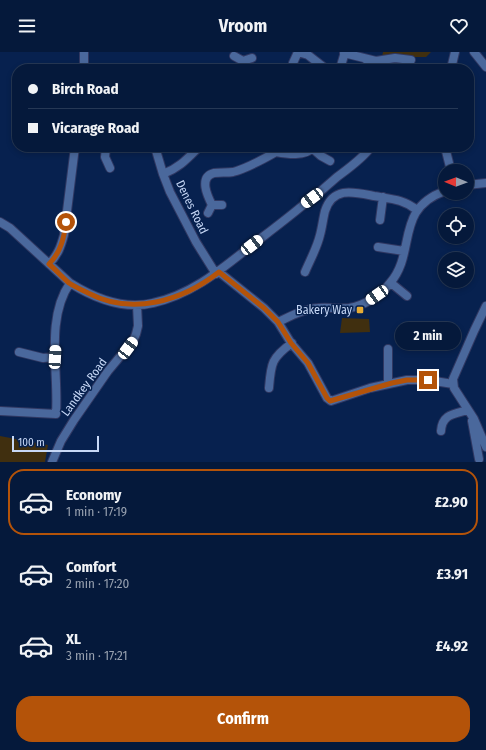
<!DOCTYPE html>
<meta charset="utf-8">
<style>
:root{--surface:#05193b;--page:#0e2242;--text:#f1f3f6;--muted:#97a0af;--line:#263855;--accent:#b45309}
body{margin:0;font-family:"Fira Sans Condensed",sans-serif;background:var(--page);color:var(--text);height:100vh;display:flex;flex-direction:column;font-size:15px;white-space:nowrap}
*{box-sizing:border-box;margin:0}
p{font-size:13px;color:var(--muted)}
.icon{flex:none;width:22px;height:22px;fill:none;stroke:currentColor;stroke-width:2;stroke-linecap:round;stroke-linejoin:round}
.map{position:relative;height:410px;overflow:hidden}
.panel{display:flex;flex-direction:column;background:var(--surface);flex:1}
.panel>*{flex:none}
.hud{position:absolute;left:12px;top:12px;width:462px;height:88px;border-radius:16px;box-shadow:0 2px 6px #0003,0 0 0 1px var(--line);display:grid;align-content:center;height:88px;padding:0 16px;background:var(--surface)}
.needle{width:26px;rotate:271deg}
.tools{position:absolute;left:438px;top:112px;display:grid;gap:8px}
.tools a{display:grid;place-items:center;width:36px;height:36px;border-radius:50%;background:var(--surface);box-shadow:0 2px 6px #0003,0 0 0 1px var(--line);font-size:20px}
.scale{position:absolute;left:12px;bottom:10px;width:87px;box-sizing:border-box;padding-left:4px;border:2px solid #c7d8f6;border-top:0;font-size:11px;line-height:14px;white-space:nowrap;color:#c7d8f6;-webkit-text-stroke:3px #07214f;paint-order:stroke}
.end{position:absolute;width:18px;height:18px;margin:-9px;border:5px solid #b45309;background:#fff;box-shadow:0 0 0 2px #fff}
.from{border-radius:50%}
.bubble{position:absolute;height:28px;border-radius:14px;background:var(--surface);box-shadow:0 2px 6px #0003,0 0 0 1px var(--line);font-size:13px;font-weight:700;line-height:28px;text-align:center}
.car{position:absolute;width:12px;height:24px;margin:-12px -6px;border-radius:5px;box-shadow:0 0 3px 1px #0007;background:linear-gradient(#fff 24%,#345 0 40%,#fff 0 76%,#345 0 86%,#fff 0)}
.hud b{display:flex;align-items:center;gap:14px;height:38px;font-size:15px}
.hud b+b{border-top:1px solid var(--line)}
.hud i{width:10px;height:10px;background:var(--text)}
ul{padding:7px 0 0;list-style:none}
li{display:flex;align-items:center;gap:12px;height:66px;margin:0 8px 6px;padding:0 8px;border:2px solid transparent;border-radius:16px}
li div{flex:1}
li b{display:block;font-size:15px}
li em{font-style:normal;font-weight:700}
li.active{border-color:var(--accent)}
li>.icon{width:36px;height:36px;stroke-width:1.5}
.cta{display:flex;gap:8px;margin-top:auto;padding:8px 16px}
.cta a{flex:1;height:46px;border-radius:16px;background:var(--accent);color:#fff;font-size:16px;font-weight:700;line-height:46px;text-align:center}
header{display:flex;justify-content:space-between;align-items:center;height:52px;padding:0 16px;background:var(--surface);font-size:18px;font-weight:700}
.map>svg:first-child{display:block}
.green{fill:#402f0f}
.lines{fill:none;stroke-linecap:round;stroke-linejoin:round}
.minor-casing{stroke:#303862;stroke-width:10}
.minor{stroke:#4a689c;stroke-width:8}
.route{stroke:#b45309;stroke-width:5}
.poi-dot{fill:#e6ac36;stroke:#07214f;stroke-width:1.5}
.labels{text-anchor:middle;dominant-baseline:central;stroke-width:3;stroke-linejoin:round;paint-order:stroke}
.street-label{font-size:12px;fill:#c7d8f6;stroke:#07214f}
.poi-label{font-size:12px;fill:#c7d8f6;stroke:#07214f;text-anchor:end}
</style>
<header><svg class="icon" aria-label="menu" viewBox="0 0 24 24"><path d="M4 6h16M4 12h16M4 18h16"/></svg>Vroom<svg class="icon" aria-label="heart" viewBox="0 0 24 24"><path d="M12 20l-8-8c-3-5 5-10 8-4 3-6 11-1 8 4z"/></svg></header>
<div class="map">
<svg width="486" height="410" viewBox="0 0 486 410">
<rect width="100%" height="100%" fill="#07214f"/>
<path class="green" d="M383 0H431L426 5H382Z
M342 266 369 267 370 280 340 281Z
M0 384 48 393 45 410H0Z"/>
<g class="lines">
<g class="minor-casing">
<path id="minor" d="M298 0 308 3 326 17
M474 0 486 15
M344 1 376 9 395 6 411 8
M234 4 243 9 252 6
M293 11 298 0
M84 17V0
M340 17 345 0
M366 17 368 8
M451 17 455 0
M106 95 105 105 110 116
M155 95 163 122 170 140 196 190 216 222
M445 95 451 119
M275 96 276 100C287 102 305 105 314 95
M313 97 321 104 330 109
M163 122C179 116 187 107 199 95
M467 133 486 131
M212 153C208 145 198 125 214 121 220 120 227 121 233 120 248 116 262 108 276 100
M208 161 212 153H222
M380 168 383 145
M0 170 10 176 70 231C94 246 124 258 153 251 190 243 218 220 247 197 265 183 284 169 302 154 314 145 326 135 337 125 349 116 362 107 371 95
M378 195 404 199
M49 212C58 203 61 194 64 183L75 95
M219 220 264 256 278 270 291 291 308 311 327 346 331 349 370 336 407 328H428L453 332
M305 220C310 208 317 196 320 183 322 176 323 167 325 159 333 134 354 140 374 144 391 147 403 147 417 158
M391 231 407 244
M486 254 474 279 453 327 454 336 474 367 486 395
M278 270C291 264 304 257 318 256 328 255 339 257 349 256 364 254 381 243 390 231 417 200 394 157 445 139
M388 297V332
M19 300 43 306 55 305
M269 336C271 312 271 306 292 291
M0 359 56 362C59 321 45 267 70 231
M472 369 479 407
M441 379C442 362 454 362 468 358
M52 410 61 389 74 368 108 319 133 289 136 282 138 274 137 253"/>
</g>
<use href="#minor" class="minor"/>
</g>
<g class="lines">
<path class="route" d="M66 170C64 186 61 200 49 212 56 218 62 225 69 231 75 235 82 238 88 241 132 264 182 249 219 220L264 256 278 270 291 291 308 311 327 346 330 349 392 331 407 328H428"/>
</g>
<rect class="poi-dot" x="356" y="254" width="8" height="8" rx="2"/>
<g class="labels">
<g class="street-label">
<text transform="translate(192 155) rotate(64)">Denes Road</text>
<text transform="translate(84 335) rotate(-54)">Landkey Road</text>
</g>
<g class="poi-label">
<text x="352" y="258">Bakery Way</text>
</g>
</g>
</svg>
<div class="tools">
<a><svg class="needle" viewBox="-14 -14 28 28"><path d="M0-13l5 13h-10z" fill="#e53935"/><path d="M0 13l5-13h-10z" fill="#97a0af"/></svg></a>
<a><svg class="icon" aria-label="locate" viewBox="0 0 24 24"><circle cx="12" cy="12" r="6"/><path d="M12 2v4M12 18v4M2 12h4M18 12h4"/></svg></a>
<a><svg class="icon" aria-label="layers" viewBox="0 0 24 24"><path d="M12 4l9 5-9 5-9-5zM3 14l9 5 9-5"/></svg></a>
</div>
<div class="scale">100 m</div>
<i class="end from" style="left:66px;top:170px"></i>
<i class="end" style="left:428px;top:328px"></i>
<div class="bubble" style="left:395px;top:270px;width:66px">2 min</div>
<i class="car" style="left:312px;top:146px;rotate:233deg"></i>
<i class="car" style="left:252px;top:193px;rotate:52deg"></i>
<i class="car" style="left:377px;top:243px;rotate:236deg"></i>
<i class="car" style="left:128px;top:296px;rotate:37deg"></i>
<i class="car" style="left:55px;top:305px;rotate:3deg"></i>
<div class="hud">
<b><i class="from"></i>Birch Road</b>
<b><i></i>Vicarage Road</b>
</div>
</div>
<section class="panel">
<ul>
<li class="active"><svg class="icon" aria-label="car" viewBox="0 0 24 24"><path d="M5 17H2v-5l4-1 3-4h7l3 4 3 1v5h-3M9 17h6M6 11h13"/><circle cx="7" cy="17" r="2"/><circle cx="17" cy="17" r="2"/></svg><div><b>Economy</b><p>1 min · 17:19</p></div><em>£2.90</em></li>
<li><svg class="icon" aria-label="car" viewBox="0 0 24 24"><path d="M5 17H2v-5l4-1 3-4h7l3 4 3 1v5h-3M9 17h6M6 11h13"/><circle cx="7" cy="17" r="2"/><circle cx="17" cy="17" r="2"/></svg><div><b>Comfort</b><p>2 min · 17:20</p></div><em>£3.91</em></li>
<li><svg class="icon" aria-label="car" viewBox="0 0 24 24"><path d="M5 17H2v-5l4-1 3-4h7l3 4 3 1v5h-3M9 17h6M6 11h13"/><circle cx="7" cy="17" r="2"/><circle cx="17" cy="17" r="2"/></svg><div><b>XL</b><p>3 min · 17:21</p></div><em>£4.92</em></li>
</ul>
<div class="cta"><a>Confirm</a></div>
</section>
